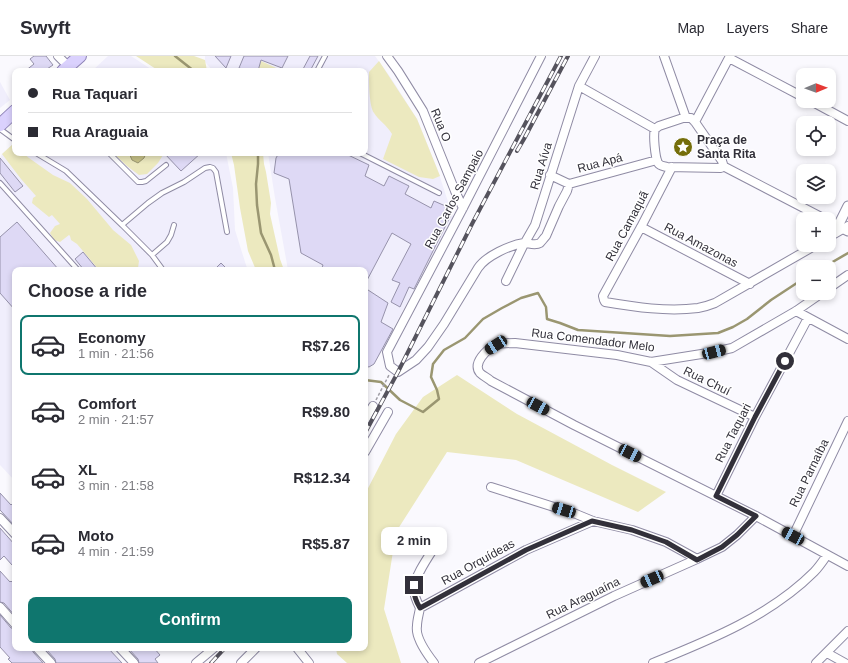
<!DOCTYPE html>
<meta charset="utf-8">
<style>
:root{--surface:#fff;--page:#f7f7f7;--text:#2b2b33;--muted:#7c7c81;--line:#e1e1e2;--accent:#0f766e}
body{margin:0;font-family:Arial,sans-serif;background:var(--page);color:var(--text);height:100vh;display:flex;flex-direction:column;font-size:15px;white-space:nowrap}
*{box-sizing:border-box;margin:0}
p{font-size:13px;color:var(--muted)}
.icon{flex:none;width:22px;height:22px;fill:none;stroke:currentColor;stroke-width:2;stroke-linecap:round;stroke-linejoin:round}
.map{position:relative;flex:1;overflow:hidden}
.details{position:absolute;left:12px;top:211px;width:356px;height:384px;display:flex;flex-direction:column;background:var(--surface);border-radius:8px;box-shadow:0 2px 6px #0003}
.details>*{flex:none}
.banner{position:absolute;left:12px;top:12px;width:356px;height:88px;border-radius:8px;box-shadow:0 2px 6px #0003;display:grid;align-content:center;height:88px;padding:0 16px;background:var(--surface)}
.needle{width:26px;rotate:89deg}
.fabs{position:absolute;left:796px;top:12px;display:grid;gap:8px}
.fabs a{display:grid;place-items:center;width:40px;height:40px;border-radius:8px;background:var(--surface);box-shadow:0 2px 6px #0003;font-size:20px}
.end{position:absolute;width:18px;height:18px;margin:-9px;border:5px solid #32303a;background:#fff;box-shadow:0 0 0 2px #fff}
.from{border-radius:50%}
.bubble{position:absolute;height:28px;border-radius:8px;background:var(--surface);box-shadow:0 2px 6px #0003;font-size:13px;font-weight:700;line-height:28px;text-align:center}
.car{position:absolute;width:12px;height:24px;margin:-12px -6px;border-radius:5px;box-shadow:0 0 3px 1px #0007;background:linear-gradient(#222 24%,#8ab4d8 0 40%,#222 0 76%,#8ab4d8 0 86%,#222 0)}
.banner b{display:flex;align-items:center;gap:14px;height:38px;font-size:15px}
.banner b+b{border-top:1px solid var(--line)}
.banner i{width:10px;height:10px;background:var(--text)}
ul{padding:0;list-style:none}
li{display:flex;align-items:center;gap:12px;height:60px;margin:0 8px 6px;padding:0 8px;border:2px solid transparent;border-radius:8px}
li div{flex:1}
li b{display:block;font-size:15px}
li em{font-style:normal;font-weight:700}
li.selected{border-color:var(--accent)}
li>.icon{width:36px;height:36px;stroke-width:1.5}
h2{padding:0 16px;font-size:18px;line-height:48px}
.cta{display:flex;gap:8px;margin-top:auto;padding:8px 16px}
.cta a{flex:1;height:46px;border-radius:8px;background:var(--accent);color:#fff;font-size:16px;font-weight:700;line-height:46px;text-align:center}
header{display:flex;align-items:center;gap:24px;box-sizing:border-box;height:56px;padding:0 20px;background:var(--surface);border-bottom:1px solid var(--line)}
header strong{font-size:19px}
nav{display:flex;gap:22px;margin-inline-start:auto;font-size:14px}
.map>svg:first-child{display:block}
.built{fill:#f0eefc}
.green{fill:#ece9bf}
.water{fill:#c7c288;stroke:#9a9671}
.lines{fill:none;stroke-linecap:round;stroke-linejoin:round}
.stream{stroke:#9a9671;stroke-width:2.5}
.building{fill:#ded9f5;stroke:#9692ab}
.service-casing{stroke:#8f8ba4;stroke-width:6}
.minor-casing{stroke:#8f8ba4;stroke-width:10}
.tertiary-casing{stroke:#8f8ba4;stroke-width:11}
.primary-casing{stroke:#8f84b7;stroke-width:14}
.path{stroke:#a09ea5;stroke-width:1.5;stroke-dasharray:3 2;stroke-linecap:butt}
.service{stroke:#fff;stroke-width:4}
.minor{stroke:#fff;stroke-width:8}
.tertiary{stroke:#fff;stroke-width:9}
.primary{stroke:#dad1fd;stroke-width:12}
.rail-casing{stroke:#55535d;stroke-width:4}
.rail{stroke:#fff;stroke-width:2.5;stroke-dasharray:8;stroke-linecap:butt}
.route{stroke:#32303a;stroke-width:5}
.labels{text-anchor:middle;dominant-baseline:central;stroke-width:3;stroke-linejoin:round;paint-order:stroke}
.street-label{font-size:12px;fill:#32303a;stroke:#fff}
.poi-label{font-size:12px;font-weight:bold;fill:#32303a;stroke:#fff;text-anchor:start}
</style>
<header>
<strong>Swyft</strong>
<nav><a>Map</a><a>Layers</a><a>Share</a></nav>
</header>
<div class="map">
<svg width="848" height="607" viewBox="0 0 848 607">
<rect width="100%" height="100%" fill="#faf9fe"/>
<path class="built" d="M108 0H131L154 15H92Z
M205 0H375L391 22 417 63 437 112 453 161 374 308 369 311 365 310V214H288L275 142 268 97H365V15H213L205 6Z
M0 26 10 44 0 52Z
M15 86V97H226L233 132 235 174 246 209 248 214H15V425L0 409V102L2 98Z"/>
<path class="green" d="M136 0H194L205 4 207 15H159Z
M261 5 283 15H259L258 8Z
M379 5 417 63 440 120 433 123 419 121 383 103 392 78C386 68 379 65 374 57 369 50 369 25 369 16Z
M13 88 15 89V97H23L29 102 53 119 70 127 87 143 113 174 131 189 139 205 138 212 140 214H99L77 188 71 184 70 180 69 179 60 186 54 184 50 177 55 170 60 168 52 159 49 161 32 147 33 142 36 140 21 123 2 98Z
M113 97H163V99L158 107 147 118 139 119 127 110Z
M231 97H263L264 108 266 116 271 147 270 158 280 203 284 214H256L248 195 240 152 234 109Z
M457 319 517 358 612 409 666 436 638 456 516 404 447 396 396 476 384 553 401 607H347L337 598 336 592H365V438L396 378 423 341Z"/>
<path class="water" d="M129 97H146L144 102 138 107 132 104Z"/>
<g class="lines">
<path class="stream" d="M175 0 194 15
M258 97V108L256 128 257 149 261 177 271 199 275 214
M824 211 848 197
M365 324 381 326 400 344 423 356 439 343 437 334 431 321 433 308 444 294 465 282 483 263 502 252 521 242 538 237 546 251 547 263 560 267 578 274 670 280 718 277 733 271 747 263 771 244 803 223"/>
</g>
<path class="building" d="M34 0H46L53 9 44 15H25L34 8 30 3Z
M215 0H231L226 12Z
M244 0H288L282 12 261 4 258 15H243V13L239 12Z
M310 0H318L310 15H302Z
M164 97H201L181 115Z
M279 97H344L369 109 365 120 384 130 389 120 409 130 405 138 431 152 434 145 450 152V161L414 233 409 231 400 251 391 246 400 227 392 224 411 188 392 177 365 228V214H321L323 209 301 197 289 123 274 117 276 102Z
M0 102 23 130 15 136 0 117Z
M17 166 59 214H15V254L0 237V181Z
M83 196 98 214H84L75 203Z
M221 207 228 214H214Z
M365 232 388 247 381 266 393 273 374 308 369 311 365 310Z
M0 437 11 449 15 445V470L0 454Z
M0 472 15 489V506L12 509 4 500 0 504Z
M0 515 10 526 11 525 15 529V560L4 547 0 546Z
M0 559 11 572 15 573V592H32L33 596 43 607H12L8 603 10 602 0 591Z
M45 592H108L122 607H56L55 603Z
M128 592H154L160 599 155 603 158 607H139L138 603Z"/>
<g class="lines">
<g class="service-casing">
<path id="service" d="M317 15 325 0
M0 73 15 84
M36 97 66 115 122 169 148 147 162 137 184 126 205 112 210 111 213 112 216 116 227 176
M109 97 138 126H142L146 125 166 109
M360 97 439 137
M0 127 78 214
M122 169 152 199 163 214
M152 199 167 186 171 179 174 169"/>
</g>
<g class="minor-casing">
<path id="minor" d="M58 0 68 10
M387 0 398 15 423 55 455 135 463 152
M541 0 463 152 387 296 390 310 398 316 416 304 428 291 444 268 478 212C486 200 510 189 524 187 529 187 535 190 540 187 542 185 544 182 546 180L559 150 567 135 569 128
M664 0 686 62
M729 2 803 41
M579 30 655 73
M811 45 848 65
M683 62H691L695 66 722 105 723 108 721 112 667 111C663 110 660 110 658 107 655 101 653 79 655 73L659 70Z
M695 66 730 0
M723 110 825 163
M672 111 641 171 603 240 604 244 605 246C635 251 667 256 698 252 704 251 710 249 715 247L816 189
M550 119 569 128 657 104
M641 171 750 228
M829 181 848 170
M506 225 523 190 535 169 579 30 595 0
M829 232 848 219
M822 237 796 255 732 292 714 296 670 303 651 306 617 299 515 287C508 287 501 287 496 289 487 293 472 307 480 317 483 320 488 322 491 325L574 369 756 460 848 510
M796 255 848 283
M651 306 677 324 755 361
M365 364 373 350
M365 396 388 356
M491 431 576 458 593 465 632 474 666 486 697 503
M716 440 755 361 808 262
M0 462 15 478
M793 480 848 365
M0 551 15 568
M420 552 526 494 593 465
M420 552C417 546 414 540 414 534 413 521 431 497 438 486
M420 552C419 558 417 564 417 570 415 581 427 598 434 607
M37 592 51 607
M120 592 134 607
M297 592 309 607
M827 597 845 607
M196 607 214 592
M241 607 256 592
M479 607 614 540 697 503 722 491 737 479 756 460
M653 607C710 584 770 560 814 516 819 511 823 505 827 499
M816 607 848 575"/>
</g>
<g class="tertiary-casing">
<path id="tertiary" d="M848 150 838 170 848 175"/>
</g>
<g class="primary-casing">
<path id="primary" d="M63 15 80 0
M0 69 15 55"/>
</g>
<path class="path" d="M376 344 389 319"/>
<use href="#service" class="service"/>
<use href="#minor" class="minor"/>
<use href="#tertiary" class="tertiary"/>
<use href="#primary" class="primary"/>
<g class="rail-casing">
<path id="rail" d="M517 95 524 83 568 0
M365 377 398 316 472 168 561 0
M211 607 225 592"/>
</g>
<use href="#rail" class="rail"/>
</g>
<g class="lines">
<path class="route" d="M414 529C413 537 415 544 420 552L526 494 592 465 632 474 666 486 697 504 722 491 737 479 756 460 716 440 755 361 785 305"/>
</g>
<defs>
<g id="sight-disc" transform="scale(1)"><circle r="9.5" fill="#756e0b" stroke="#fff"/><path d="M0-6L1.8-2.2L6-1.7L2.9 1.2L3.7 5.4L0 3.3L-3.7 5.4L-2.9 1.2L-6-1.7L-1.8-2.2Z" fill="#fff"/></g>
</defs>
<g fill-rule="evenodd">
<use href="#sight-disc" x="683" y="91"/>
</g>
<g class="labels">
<g class="street-label">
<text transform="translate(441 69) rotate(68)">Rua O</text>
<text transform="translate(600 107) rotate(-15)">Rua Apá</text>
<text transform="translate(541 110) rotate(-73)">Rua Aíva</text>
<text transform="translate(454 143) rotate(-62)">Rua Carlos Sampaio</text>
<text transform="translate(627 170) rotate(-62)">Rua Camaquã</text>
<text transform="translate(701 189) rotate(28)">Rua Amazonas</text>
<text transform="translate(593 284) rotate(7)">Rua Comendador Melo</text>
<text transform="translate(707 325) rotate(26)">Rua Chuí</text>
<text transform="translate(733 377) rotate(-63)">Rua Taquari</text>
<text transform="translate(809 417) rotate(-64)">Rua Parnaíba</text>
<text transform="translate(478 506) rotate(-29)">Rua Orquídeas</text>
<text transform="translate(583 542) rotate(-26)">Rua Araguaína</text>
</g>
<g class="poi-label">
<text x="697" y="84">Praça de<tspan x="697" dy="14">Santa Rita</tspan></text>
</g>
</g>
</svg>
<div class="fabs">
<a><svg class="needle" viewBox="-14 -14 28 28"><path d="M0-13l5 13h-10z" fill="#e53935"/><path d="M0 13l5-13h-10z" fill="#7c7c81"/></svg></a>
<a><svg class="icon" aria-label="locate" viewBox="0 0 24 24"><circle cx="12" cy="12" r="6"/><path d="M12 2v4M12 18v4M2 12h4M18 12h4"/></svg></a>
<a><svg class="icon" aria-label="layers" viewBox="0 0 24 24"><path d="M12 4l9 5-9 5-9-5zM3 14l9 5 9-5"/></svg></a>
<a>+</a>
<a>−</a>
</div>
<i class="end from" style="left:785px;top:305px"></i>
<i class="end" style="left:414px;top:529px"></i>
<div class="bubble" style="left:381px;top:471px;width:66px">2 min</div>
<i class="car" style="left:496px;top:289px;rotate:237deg"></i>
<i class="car" style="left:714px;top:296px;rotate:75deg"></i>
<i class="car" style="left:538px;top:350px;rotate:118deg"></i>
<i class="car" style="left:630px;top:397px;rotate:117deg"></i>
<i class="car" style="left:564px;top:454px;rotate:287deg"></i>
<i class="car" style="left:793px;top:480px;rotate:298deg"></i>
<i class="car" style="left:652px;top:523px;rotate:246deg"></i>
<div class="banner">
<b><i class="from"></i>Rua Taquari</b>
<b><i></i>Rua Araguaia</b>
</div>
<section class="details">
<h2>Choose a ride</h2>
<ul>
<li class="selected"><svg class="icon" aria-label="car" viewBox="0 0 24 24"><path d="M5 17H2v-5l4-1 3-4h7l3 4 3 1v5h-3M9 17h6M6 11h13"/><circle cx="7" cy="17" r="2"/><circle cx="17" cy="17" r="2"/></svg><div><b>Economy</b><p>1 min · 21:56</p></div><em>R$7.26</em></li>
<li><svg class="icon" aria-label="car" viewBox="0 0 24 24"><path d="M5 17H2v-5l4-1 3-4h7l3 4 3 1v5h-3M9 17h6M6 11h13"/><circle cx="7" cy="17" r="2"/><circle cx="17" cy="17" r="2"/></svg><div><b>Comfort</b><p>2 min · 21:57</p></div><em>R$9.80</em></li>
<li><svg class="icon" aria-label="car" viewBox="0 0 24 24"><path d="M5 17H2v-5l4-1 3-4h7l3 4 3 1v5h-3M9 17h6M6 11h13"/><circle cx="7" cy="17" r="2"/><circle cx="17" cy="17" r="2"/></svg><div><b>XL</b><p>3 min · 21:58</p></div><em>R$12.34</em></li>
<li><svg class="icon" aria-label="car" viewBox="0 0 24 24"><path d="M5 17H2v-5l4-1 3-4h7l3 4 3 1v5h-3M9 17h6M6 11h13"/><circle cx="7" cy="17" r="2"/><circle cx="17" cy="17" r="2"/></svg><div><b>Moto</b><p>4 min · 21:59</p></div><em>R$5.87</em></li>
</ul>
<div class="cta"><a>Confirm</a></div>
</section>
</div>
